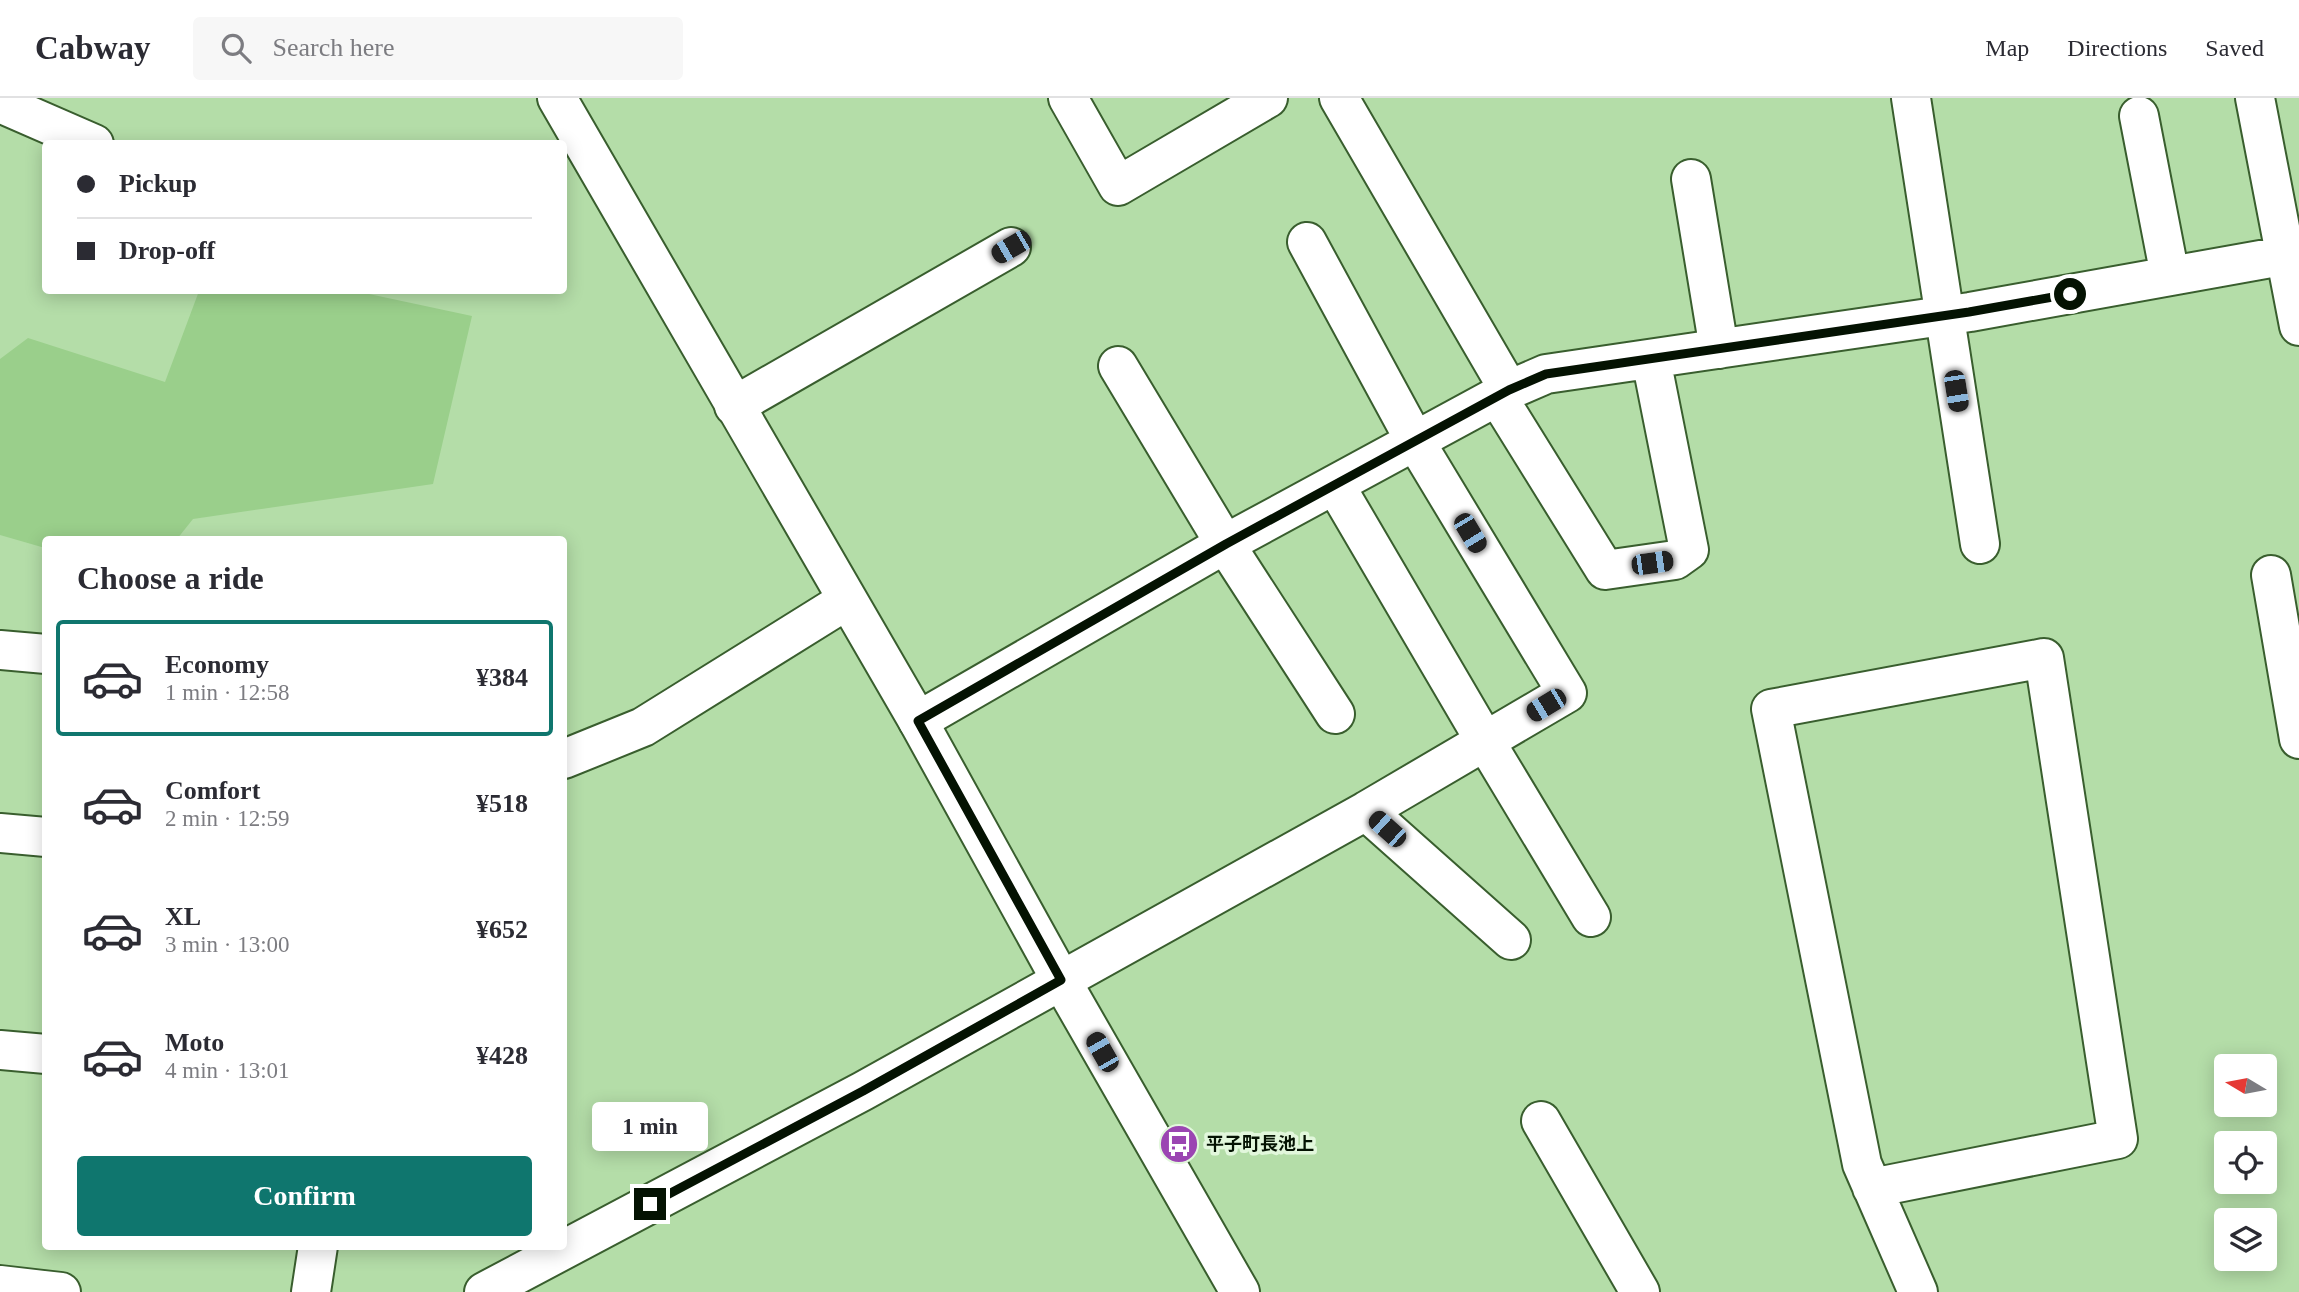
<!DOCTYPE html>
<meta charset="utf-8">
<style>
:root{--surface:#fff;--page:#f7f7f7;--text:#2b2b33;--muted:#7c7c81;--line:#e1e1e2;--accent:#0f766e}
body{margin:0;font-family:"Times New Roman","Noto Sans JP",serif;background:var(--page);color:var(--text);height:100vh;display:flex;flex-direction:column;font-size:26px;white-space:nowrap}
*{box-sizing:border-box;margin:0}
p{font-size:23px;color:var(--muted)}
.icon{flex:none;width:38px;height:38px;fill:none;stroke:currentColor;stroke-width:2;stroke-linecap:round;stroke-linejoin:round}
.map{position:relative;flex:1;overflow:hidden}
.details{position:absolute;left:42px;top:438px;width:525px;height:714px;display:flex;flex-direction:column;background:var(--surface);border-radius:7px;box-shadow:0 4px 18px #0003}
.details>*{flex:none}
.guide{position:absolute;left:42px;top:42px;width:525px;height:154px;border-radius:7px;box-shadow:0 4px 18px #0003;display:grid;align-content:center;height:154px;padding:0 35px;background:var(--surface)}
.needle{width:46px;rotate:280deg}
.fabs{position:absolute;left:2214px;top:956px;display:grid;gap:14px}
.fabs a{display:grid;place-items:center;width:63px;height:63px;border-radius:7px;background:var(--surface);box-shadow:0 4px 18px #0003;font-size:35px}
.end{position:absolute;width:32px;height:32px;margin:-16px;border:9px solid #041202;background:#fff;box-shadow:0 0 0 4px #fff}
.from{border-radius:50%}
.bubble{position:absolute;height:49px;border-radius:7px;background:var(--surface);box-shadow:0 4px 18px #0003;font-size:23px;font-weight:600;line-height:49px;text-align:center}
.car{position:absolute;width:21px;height:42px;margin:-21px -10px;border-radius:9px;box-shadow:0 0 5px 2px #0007;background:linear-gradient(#222 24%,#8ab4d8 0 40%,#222 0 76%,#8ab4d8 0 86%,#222 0)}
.guide b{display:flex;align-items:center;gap:24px;height:66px;font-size:26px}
.guide b+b{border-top:2px solid var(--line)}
.guide i{width:18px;height:18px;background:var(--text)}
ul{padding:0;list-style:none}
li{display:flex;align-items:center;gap:21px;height:116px;margin:0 14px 10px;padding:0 21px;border:4px solid transparent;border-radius:7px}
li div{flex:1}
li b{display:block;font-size:26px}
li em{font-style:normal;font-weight:600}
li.current{border-color:var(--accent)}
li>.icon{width:63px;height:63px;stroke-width:1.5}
h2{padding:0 35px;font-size:32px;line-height:84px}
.button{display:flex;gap:14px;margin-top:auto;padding:14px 35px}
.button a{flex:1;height:80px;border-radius:7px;background:var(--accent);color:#fff;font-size:28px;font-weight:600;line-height:80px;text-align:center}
header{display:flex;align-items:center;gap:42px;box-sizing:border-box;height:98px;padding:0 35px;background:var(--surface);border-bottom:2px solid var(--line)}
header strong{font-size:33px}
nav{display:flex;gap:38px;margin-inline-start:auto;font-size:24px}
.search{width:490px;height:63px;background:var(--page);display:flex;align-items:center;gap:18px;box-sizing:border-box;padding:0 24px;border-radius:7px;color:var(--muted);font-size:26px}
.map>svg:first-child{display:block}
.green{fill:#9acf8b}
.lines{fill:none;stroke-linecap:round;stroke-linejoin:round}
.minor-casing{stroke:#395e2e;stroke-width:42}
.tertiary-casing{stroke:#395e2e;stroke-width:42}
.minor{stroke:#fff;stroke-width:38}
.tertiary{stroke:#fff;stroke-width:38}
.route{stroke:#041202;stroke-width:9}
.labels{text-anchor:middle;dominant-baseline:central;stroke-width:7;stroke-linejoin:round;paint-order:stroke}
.poi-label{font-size:18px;font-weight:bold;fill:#041202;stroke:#e2f7dc;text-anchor:start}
</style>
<header>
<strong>Cabway</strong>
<div class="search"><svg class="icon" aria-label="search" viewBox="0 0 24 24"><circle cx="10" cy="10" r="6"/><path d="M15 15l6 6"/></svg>Search here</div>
<nav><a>Map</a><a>Directions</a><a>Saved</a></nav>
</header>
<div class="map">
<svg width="2299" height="1194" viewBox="0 0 2299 1194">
<rect width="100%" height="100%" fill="#b4dda8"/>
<path class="green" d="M199 193H355L472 218 433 386 193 421 177 441H46L45 450 0 437V261L28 240 165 284Z"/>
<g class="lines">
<g class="minor-casing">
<path id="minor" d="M1068 0 1118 88 1268 0
M1339 0 1509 292
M1911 0 1980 446
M2255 0 2299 228
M0 5 94 46
M2139 18 2170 178
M1691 81 1719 251
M1118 268 1225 446 1335 616
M1497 298 1605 472 1675 462 1689 452 1651 261
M734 308 1011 149
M1335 387 1485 643 1591 819
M2271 477 2299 641
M0 552 46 556
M918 623 1225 446 1509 292 1546 276 1970 214 2299 155
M564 661 643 629 847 502
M1366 713 1511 842
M0 735 46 739
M0 952 46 956
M1541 1023 1640 1194
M1872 1090 2118 1041 2044 560 1771 611 1862 1066 1918 1194
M0 1187 61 1194
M311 1194 318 1148
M484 1194 863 993 1366 713 1567 595 1415 343 1307 144"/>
</g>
<g class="tertiary-casing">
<path id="tertiary" d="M557 0 918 623 1061 882 1240 1194"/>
</g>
<use href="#minor" class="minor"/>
<use href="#tertiary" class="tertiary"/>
</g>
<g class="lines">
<path class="route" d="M650 1106 863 993 1061 882 918 623 1226 446 1509 292 1546 276 1969 214 2070 196"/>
</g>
<defs>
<g id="bus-disc" transform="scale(2.0125)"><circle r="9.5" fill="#9b45b2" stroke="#e2f7dc"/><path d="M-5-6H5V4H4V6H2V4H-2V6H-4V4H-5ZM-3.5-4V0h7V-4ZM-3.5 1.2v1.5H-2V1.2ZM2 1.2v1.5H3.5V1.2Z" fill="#fff"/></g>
</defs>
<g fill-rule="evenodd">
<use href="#bus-disc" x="1179" y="1046"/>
</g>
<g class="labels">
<g class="poi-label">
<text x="1206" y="1046">平子町長池上</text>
</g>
</g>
</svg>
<div class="fabs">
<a><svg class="needle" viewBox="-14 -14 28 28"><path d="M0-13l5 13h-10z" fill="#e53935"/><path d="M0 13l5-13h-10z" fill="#7c7c81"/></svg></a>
<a><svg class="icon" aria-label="locate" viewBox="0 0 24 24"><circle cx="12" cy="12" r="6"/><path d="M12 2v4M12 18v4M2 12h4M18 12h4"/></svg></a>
<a><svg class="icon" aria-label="layers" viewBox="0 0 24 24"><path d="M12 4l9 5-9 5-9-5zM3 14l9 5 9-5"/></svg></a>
</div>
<i class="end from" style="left:2070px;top:196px"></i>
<i class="end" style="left:650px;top:1106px"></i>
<div class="bubble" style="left:592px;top:1004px;width:116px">1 min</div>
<i class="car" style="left:1011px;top:149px;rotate:240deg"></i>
<i class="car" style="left:1956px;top:293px;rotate:171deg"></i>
<i class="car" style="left:1470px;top:435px;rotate:149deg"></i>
<i class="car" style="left:1652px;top:465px;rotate:82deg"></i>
<i class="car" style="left:1546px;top:607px;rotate:239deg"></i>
<i class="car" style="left:1387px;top:731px;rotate:312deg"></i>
<i class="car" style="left:1102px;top:954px;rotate:330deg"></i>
<div class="guide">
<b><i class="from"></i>Pickup</b>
<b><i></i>Drop-off</b>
</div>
<section class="details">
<h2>Choose a ride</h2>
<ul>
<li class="current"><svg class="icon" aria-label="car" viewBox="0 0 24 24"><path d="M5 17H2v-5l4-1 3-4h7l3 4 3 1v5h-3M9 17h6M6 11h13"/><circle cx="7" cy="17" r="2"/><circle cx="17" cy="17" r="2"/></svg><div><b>Economy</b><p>1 min · 12:58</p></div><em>¥384</em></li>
<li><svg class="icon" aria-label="car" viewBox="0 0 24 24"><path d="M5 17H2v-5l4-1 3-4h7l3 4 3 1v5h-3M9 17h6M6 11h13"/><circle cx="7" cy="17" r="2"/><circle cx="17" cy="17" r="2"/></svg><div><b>Comfort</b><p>2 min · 12:59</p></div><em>¥518</em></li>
<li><svg class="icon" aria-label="car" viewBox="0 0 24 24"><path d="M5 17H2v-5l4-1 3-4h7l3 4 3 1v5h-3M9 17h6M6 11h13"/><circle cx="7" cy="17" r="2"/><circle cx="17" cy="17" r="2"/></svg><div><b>XL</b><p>3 min · 13:00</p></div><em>¥652</em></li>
<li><svg class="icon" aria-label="car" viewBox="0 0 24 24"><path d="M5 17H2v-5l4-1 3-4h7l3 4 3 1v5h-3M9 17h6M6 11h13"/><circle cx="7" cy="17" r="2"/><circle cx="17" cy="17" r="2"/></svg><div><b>Moto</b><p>4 min · 13:01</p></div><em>¥428</em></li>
</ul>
<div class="button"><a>Confirm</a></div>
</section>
</div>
